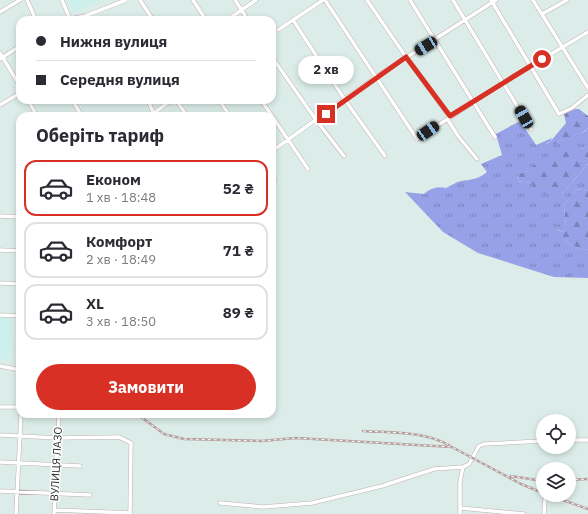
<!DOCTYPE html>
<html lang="uk">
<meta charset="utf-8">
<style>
:root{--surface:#fff;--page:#f2f2f3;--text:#2b2b33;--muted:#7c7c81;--line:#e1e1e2;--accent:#d93025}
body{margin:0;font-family:"IBM Plex Sans",sans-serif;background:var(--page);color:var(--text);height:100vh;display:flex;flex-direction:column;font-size:15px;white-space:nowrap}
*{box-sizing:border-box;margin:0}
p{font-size:13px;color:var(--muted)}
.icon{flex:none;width:22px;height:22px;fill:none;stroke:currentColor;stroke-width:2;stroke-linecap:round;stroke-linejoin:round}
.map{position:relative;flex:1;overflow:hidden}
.side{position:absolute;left:16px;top:112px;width:260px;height:306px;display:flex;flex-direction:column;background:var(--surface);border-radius:12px;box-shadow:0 2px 6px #0003}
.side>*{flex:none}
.banner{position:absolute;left:16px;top:16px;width:260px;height:88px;border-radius:12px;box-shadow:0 2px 6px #0003;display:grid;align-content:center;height:88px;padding:0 20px;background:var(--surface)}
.tools{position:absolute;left:536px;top:414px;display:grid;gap:8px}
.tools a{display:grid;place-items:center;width:40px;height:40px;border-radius:50%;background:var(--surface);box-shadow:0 2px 6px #0003;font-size:20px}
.end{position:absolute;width:18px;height:18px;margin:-9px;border:5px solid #d93025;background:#fff;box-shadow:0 0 0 2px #fff}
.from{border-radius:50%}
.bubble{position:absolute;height:28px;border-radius:14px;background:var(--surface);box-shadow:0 2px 6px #0003;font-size:13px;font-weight:700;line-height:28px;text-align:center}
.car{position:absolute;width:12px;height:24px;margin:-12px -6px;border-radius:5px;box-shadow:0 0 3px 1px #0007;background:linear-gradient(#222 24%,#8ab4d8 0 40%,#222 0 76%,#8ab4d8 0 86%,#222 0)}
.banner b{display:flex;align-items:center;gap:14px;height:38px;font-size:15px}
.banner b+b{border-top:1px solid var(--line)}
.banner i{width:10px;height:10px;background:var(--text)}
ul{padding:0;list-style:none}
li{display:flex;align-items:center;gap:12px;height:56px;margin:0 8px 6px;padding:0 12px;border:2px solid var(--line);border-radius:12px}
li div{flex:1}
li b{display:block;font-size:15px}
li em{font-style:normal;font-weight:700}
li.selected{border-color:var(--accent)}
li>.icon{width:36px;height:36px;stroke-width:1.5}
h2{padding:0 20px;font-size:18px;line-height:48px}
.primary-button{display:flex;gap:8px;margin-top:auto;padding:8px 20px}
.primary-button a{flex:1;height:46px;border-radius:24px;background:var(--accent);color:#fff;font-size:16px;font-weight:700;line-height:46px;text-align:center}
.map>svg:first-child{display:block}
.education{fill:#cbf0eb}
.grass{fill:url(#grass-tufts)}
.forest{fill:url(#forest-firs)}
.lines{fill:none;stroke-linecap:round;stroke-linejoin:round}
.minor-casing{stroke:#bfb0b0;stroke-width:4.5}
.minor{stroke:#fff;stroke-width:3.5}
.rail-casing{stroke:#b6a09e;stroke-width:2.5}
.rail{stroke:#fff;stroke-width:1;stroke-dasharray:3;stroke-linecap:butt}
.route{stroke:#d93025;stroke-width:5}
.labels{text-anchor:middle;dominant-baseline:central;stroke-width:3;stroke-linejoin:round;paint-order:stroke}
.street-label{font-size:11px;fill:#2b2b2b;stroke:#fff}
</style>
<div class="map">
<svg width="588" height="514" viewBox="0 0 588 514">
<defs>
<pattern id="grass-tufts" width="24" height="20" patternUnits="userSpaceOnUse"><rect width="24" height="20" fill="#96a1e7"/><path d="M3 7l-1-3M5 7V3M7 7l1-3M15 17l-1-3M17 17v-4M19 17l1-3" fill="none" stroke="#7b83bb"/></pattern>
<pattern id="forest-firs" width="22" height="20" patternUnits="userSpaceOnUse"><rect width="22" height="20" fill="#96a1e7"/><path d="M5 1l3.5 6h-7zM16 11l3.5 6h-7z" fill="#7b83bb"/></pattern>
</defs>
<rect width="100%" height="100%" fill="#dcede9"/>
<path class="education" d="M68 0H100L74 13Z
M0 317 12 318 9 360 0 359Z"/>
<path class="grass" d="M520 121 536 145 552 138 550 142 546 143 551 145 584 132 588 128V152L583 148 530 171 519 173 518 181 531 183 562 194 588 164V191L578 189 564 204 566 228 564 232 557 230C565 243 574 248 588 250V278L554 277 478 253 443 232 405 192 424 194C430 188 438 186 446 188 450 186 456 182 461 181 470 180 479 179 487 172L481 164 502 155 496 134Z"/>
<path class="forest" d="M575 109H579L588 116V128C577 139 560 139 547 148L543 146 550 142 566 123 564 114Z
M584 148 588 152V164L562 194H554L535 191 531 183 518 181 519 173 530 171C539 154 566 152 584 148Z
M578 189 588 191V250C573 248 565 242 556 230L564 232 566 228 564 204Z"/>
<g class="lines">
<g class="minor-casing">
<path id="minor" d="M27 0 36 20
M62 0 70 19
M140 0 153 20
M193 0 206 20
M235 0 248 20
M325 0 417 139 504 82 588 32
M367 0 406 57 449 116 448 120 458 136 477 159
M410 0 495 137
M453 0 531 129
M491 0 559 114 572 108 588 95
M533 0 588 88
M0 12 20 0
M542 14 567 0
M66 20 85 16 126 0
M227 20 256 0
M293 20 345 100 385 156
M278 30 323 0
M0 53 20 86
M272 57 316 120 344 156
M0 59 20 46
M28 100 37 116
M72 100 82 116
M148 100 154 115
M176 100 187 116
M219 100 230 116
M261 100 272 116
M0 105 20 93
M153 114 171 100
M272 116 308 169
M272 151 376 77 496 0
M272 176 275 180
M0 216 20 217
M0 250 20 251
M0 283 20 284
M0 315 20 316
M0 366 20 370
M0 407H20
M0 435 57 438 119 437 131 443 130 514
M569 440H588
M0 462 80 466
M0 491 90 495
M220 503 263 507 312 503 382 486 434 469 463 467 469 464 479 446 484 444 543 441
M460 508 524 514
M54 510 130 513
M16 514 21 414
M54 514 59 414
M460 514V482L463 467
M544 514 545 499"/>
</g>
<use href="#minor" class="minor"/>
<g class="rail-casing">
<path id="rail" d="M137 414 164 434 184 439 261 441 296 438 452 447 521 484 543 493
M363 431C393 433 422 431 449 445
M511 476 543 481
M569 480 588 479
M549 495 588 509"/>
</g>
<use href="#rail" class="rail"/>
</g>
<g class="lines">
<path class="route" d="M326 114 406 57 450 116 542 59"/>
</g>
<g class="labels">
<g class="street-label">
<text transform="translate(56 464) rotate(-87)">ВУЛИЦЯ ЛАЗО</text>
</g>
</g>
</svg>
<div class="tools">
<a><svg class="icon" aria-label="locate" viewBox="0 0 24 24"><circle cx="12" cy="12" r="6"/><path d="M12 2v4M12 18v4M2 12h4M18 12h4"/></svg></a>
<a><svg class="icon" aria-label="layers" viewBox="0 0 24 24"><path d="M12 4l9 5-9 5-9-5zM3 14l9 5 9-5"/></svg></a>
</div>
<i class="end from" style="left:542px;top:59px"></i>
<i class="end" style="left:326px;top:114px"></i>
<div class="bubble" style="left:298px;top:56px;width:56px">2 хв</div>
<i class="car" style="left:426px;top:46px;rotate:239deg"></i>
<i class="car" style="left:524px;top:117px;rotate:330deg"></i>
<i class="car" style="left:428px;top:131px;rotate:56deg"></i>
<div class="banner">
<b><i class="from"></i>Нижня вулиця</b>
<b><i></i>Середня вулиця</b>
</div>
<section class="side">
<h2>Оберіть тариф</h2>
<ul>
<li class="selected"><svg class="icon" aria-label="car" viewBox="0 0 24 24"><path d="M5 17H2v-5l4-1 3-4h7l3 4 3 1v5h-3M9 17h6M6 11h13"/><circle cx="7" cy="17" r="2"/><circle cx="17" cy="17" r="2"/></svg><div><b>Економ</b><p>1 хв · 18:48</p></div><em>52 ₴</em></li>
<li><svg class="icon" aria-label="car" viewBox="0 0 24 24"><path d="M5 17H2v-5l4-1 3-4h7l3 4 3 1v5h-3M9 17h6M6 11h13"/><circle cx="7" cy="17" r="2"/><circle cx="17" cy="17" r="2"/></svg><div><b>Комфорт</b><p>2 хв · 18:49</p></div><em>71 ₴</em></li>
<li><svg class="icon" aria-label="car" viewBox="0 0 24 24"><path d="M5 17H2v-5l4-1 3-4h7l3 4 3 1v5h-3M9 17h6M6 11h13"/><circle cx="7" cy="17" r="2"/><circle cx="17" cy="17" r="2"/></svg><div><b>XL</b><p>3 хв · 18:50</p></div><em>89 ₴</em></li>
</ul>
<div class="primary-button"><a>Замовити</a></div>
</section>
</div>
